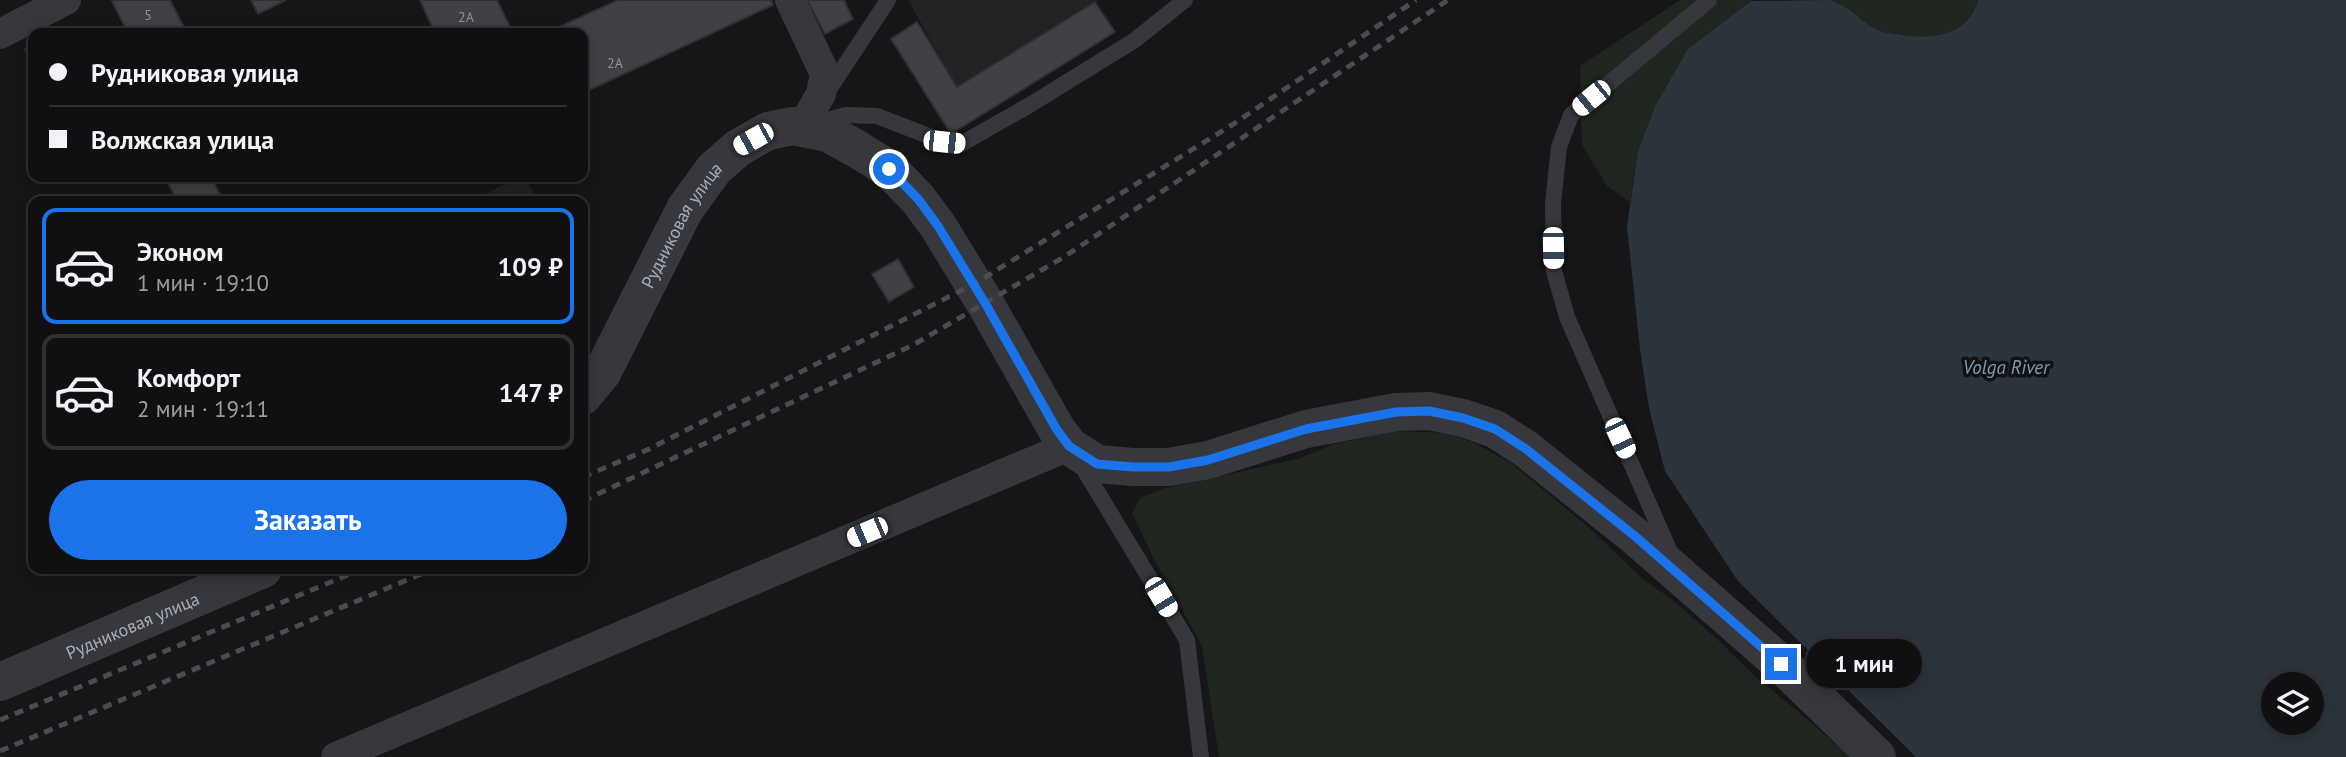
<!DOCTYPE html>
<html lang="ru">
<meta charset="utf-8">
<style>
:root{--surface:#101012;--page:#19191b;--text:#f1f3f6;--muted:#9c9d9f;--line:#303032;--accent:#1a73e8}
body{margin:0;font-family:"PT Sans",sans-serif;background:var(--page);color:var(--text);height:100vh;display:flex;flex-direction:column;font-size:26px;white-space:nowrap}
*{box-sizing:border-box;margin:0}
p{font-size:23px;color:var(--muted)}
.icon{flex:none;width:38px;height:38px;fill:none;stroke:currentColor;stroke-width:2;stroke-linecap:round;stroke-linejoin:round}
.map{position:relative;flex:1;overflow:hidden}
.sheet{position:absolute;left:28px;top:196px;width:560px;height:378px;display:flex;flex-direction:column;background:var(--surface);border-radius:14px;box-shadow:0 4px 18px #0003,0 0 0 2px var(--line)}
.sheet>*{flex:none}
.guide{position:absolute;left:28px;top:28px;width:560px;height:154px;border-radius:14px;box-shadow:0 4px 18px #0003,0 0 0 2px var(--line);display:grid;align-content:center;height:154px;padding:0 21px;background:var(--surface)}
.fabs{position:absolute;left:2261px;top:672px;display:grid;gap:14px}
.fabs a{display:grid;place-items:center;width:63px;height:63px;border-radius:50%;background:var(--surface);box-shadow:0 4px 18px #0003,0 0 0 2px var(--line);font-size:35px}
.end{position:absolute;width:32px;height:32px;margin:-16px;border:9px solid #1a73e8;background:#fff;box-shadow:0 0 0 4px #fff}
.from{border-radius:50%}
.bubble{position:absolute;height:49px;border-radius:24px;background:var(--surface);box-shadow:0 4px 18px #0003,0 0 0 2px var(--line);font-size:23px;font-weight:700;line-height:49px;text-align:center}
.car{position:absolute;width:21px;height:42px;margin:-21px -10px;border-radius:9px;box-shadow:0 0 5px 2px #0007;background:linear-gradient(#fff 24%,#345 0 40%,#fff 0 76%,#345 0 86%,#fff 0)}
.guide b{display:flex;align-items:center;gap:24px;height:66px;font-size:26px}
.guide b+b{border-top:2px solid var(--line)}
.guide i{width:18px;height:18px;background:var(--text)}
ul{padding:12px 0 0;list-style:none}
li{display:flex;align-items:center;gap:21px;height:116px;margin:0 14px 10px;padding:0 7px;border:4px solid var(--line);border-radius:14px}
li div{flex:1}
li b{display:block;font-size:26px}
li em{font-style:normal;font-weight:700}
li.current{border-color:var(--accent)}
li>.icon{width:63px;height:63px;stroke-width:1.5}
.primary-button{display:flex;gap:14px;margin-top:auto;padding:14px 21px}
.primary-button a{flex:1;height:80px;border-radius:42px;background:var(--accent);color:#fff;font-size:28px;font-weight:700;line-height:80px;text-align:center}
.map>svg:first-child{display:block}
.built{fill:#222225}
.green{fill:#1e261f}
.water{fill:#2c353c;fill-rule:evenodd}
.building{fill:#404145;stroke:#303034;stroke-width:2}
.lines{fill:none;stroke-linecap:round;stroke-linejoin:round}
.service{stroke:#37383d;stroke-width:16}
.minor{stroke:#37383d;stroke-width:30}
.tertiary{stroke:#37383d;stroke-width:38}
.rail{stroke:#4a4c52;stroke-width:5;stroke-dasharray:9 7;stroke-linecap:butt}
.route{stroke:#1a73e8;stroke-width:9}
.labels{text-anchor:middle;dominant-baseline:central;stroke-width:7;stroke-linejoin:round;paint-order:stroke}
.number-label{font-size:14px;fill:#8e929b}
.street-label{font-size:18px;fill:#a8adb8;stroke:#111113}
.water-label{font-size:19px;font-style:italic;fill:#7f9bb3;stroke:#111113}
</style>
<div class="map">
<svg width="2346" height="757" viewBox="0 0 2346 757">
<rect width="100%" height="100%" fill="#161618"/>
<path class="built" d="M908 0H1098L957 87Z
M518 177H525L538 201H472Z"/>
<path class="green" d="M1680 0H1753L1688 49 1655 106 1638 151 1630 202 1607 186 1582 145 1580 66Z
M1830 0H1978C1969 37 1929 40 1897 34 1891 33 1882 33 1876 29 1858 20 1853 8 1830 0Z
M1396 431 1448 433 1476 444 1511 463 1586 525 1643 579 1670 598 1717 639 1758 679 1789 704 1851 757H1219L1202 646 1156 563 1132 513 1140 498 1165 488 1298 459 1334 444Z"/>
<path class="water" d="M1830 0C1853 8 1858 20 1876 29 1882 33 1891 33 1897 34 1929 40 1969 37 1978 0H2346V757H1916L1738 581 1665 471 1649 408 1640 349 1627 226 1638 151 1655 106 1688 49 1751 1ZM2273 684H2312V723H2273Z"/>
<path class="building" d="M114 0H170L185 29 177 33H128L112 1Z
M251 0H286L258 14Z
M420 0H497L513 33H435Z
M618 0H771L773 5 583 93V33H546Z
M807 0H844L853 19 825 34Z
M1095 2 1115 32 951 134 891 39 917 22 957 87Z
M33 45V65L25 49Z
M165 177H211L223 200 177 201Z
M898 259 914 287 889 302 872 274Z"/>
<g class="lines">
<path class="service" d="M828 91 888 0
M819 122 846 115 877 116 944 142 961 144 1028 106 1135 40 1185 0
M1080 463 1187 640 1201 757
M1670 552 1567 317 1554 271 1553 203 1559 147 1571 115 1709 0"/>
<path class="minor" d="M790 0 825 74 821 94 802 127
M0 34 66 0
M336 757 1069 446"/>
<g class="tertiary">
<path id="s1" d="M583 396 602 373 685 209 714 169 738 148 768 131 793 126 828 133 857 149 889 169 918 199 938 226 985 303 1057 430 1069 446 1097 464 1133 467H1169L1208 460 1306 429 1396 412 1429 411 1463 418 1495 429 1526 449 1636 537 1781 664 1877 757"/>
<path id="s2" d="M0 682 263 569"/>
</g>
<path class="rail" d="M583 477 647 450 974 284 1232 125 1416 0
M583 501 913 345 1064 257 1448 0
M0 720 362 569
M0 751 433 569"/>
</g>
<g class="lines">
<path class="route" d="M889 169 918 199 938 226 985 303 1057 430 1069 446 1097 464 1133 467H1169L1208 460 1306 429 1396 412 1429 411 1463 418 1495 429 1526 449 1636 537 1781 664"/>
</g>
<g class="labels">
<g class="number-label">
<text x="148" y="15">5</text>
<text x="466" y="17">2А</text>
<text x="615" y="63">2А</text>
</g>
<g class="street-label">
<text stroke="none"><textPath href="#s1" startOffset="198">Рудниковая улица</textPath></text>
<text stroke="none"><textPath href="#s2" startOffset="144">Рудниковая улица</textPath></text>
</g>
<g class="water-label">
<text x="2006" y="367">Volga River</text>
</g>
</g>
</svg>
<div class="fabs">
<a><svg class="icon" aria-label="layers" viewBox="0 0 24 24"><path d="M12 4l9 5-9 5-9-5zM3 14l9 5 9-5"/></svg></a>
</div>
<i class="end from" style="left:889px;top:169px"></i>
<i class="end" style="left:1781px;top:664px"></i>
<div class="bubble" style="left:1806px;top:639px;width:116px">1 мин</div>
<i class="car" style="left:1591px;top:98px;rotate:231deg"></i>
<i class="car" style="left:753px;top:139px;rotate:241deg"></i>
<i class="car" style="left:944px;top:142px;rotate:96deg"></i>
<i class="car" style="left:1553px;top:248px;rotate:179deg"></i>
<i class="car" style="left:1620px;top:438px;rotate:155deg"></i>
<i class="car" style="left:867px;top:532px;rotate:247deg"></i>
<i class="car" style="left:1161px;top:597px;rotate:149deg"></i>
<div class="guide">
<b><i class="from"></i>Рудниковая улица</b>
<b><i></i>Волжская улица</b>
</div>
<section class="sheet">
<ul>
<li class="current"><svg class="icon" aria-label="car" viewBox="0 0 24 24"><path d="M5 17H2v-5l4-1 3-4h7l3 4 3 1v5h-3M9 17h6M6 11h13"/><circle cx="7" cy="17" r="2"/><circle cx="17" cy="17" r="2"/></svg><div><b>Эконом</b><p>1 мин · 19:10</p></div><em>109 ₽</em></li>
<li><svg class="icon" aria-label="car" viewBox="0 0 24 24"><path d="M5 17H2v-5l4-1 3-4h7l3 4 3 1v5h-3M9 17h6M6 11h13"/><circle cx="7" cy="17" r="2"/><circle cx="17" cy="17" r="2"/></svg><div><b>Комфорт</b><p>2 мин · 19:11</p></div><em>147 ₽</em></li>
</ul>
<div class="primary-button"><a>Заказать</a></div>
</section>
</div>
